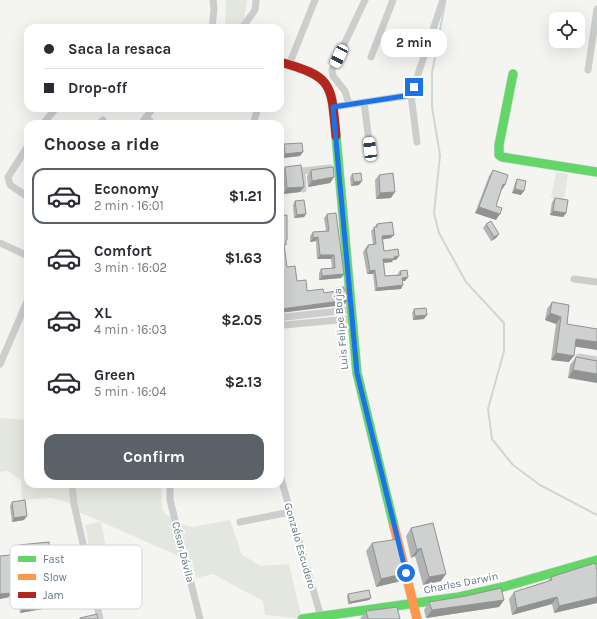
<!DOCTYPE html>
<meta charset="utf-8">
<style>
:root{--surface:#fff;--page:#f7f7f7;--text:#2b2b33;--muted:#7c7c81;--line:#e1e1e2;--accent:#5a6169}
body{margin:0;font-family:Karla,sans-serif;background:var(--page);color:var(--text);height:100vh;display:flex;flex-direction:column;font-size:15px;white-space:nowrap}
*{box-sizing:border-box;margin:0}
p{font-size:13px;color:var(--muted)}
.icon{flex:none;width:22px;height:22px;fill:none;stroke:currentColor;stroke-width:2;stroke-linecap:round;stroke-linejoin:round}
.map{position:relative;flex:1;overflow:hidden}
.details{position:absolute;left:24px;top:120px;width:260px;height:368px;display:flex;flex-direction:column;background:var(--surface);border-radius:12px;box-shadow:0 4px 16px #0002}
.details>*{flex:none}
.top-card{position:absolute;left:24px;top:24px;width:260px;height:88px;border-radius:12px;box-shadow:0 4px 16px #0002;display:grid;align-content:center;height:88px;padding:0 20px;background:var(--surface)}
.buttons{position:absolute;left:549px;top:12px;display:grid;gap:8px}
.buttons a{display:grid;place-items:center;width:36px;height:36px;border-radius:8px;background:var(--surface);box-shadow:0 4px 16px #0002;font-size:20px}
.end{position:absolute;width:18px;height:18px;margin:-9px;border:5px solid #1a73e8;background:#fff;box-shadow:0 0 0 2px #fff}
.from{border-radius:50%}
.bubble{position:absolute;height:28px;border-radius:12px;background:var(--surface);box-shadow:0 4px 16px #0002;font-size:13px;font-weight:700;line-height:28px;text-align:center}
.car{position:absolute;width:12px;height:24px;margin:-12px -6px;border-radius:5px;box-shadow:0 0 3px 1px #0007;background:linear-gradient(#fff 24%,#345 0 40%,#fff 0 76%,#345 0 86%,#fff 0)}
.top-card b{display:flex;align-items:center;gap:14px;height:38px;font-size:15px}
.top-card b+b{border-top:1px solid var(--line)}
.top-card i{width:10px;height:10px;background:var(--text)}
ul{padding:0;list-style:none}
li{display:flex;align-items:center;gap:12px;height:56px;margin:0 8px 6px;padding:0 12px;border:2px solid transparent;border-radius:12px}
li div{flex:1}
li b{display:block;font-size:15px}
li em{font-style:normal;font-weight:700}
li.active{border-color:var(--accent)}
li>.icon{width:36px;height:36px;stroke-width:1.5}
h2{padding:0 20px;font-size:18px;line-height:48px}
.button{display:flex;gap:8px;margin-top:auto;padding:8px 20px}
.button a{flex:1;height:46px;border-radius:12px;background:var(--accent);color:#fff;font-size:16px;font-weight:700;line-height:46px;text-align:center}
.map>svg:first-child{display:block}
.green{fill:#e4e7df}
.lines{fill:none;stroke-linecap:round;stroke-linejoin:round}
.stream{stroke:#cdd7d8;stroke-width:2}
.fast-casing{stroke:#d1d2d2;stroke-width:10}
.slow-casing{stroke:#d1d2d2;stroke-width:10}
.jam-casing{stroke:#d1d2d2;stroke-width:10}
.street{stroke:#cccece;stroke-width:7}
.fast{stroke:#63d668;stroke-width:9}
.slow{stroke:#ff974d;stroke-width:9}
.jam{stroke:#b3261e;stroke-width:9}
.wall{fill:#b2b4b3}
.shaded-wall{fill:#919292}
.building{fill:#cfd1d0;stroke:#919292}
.route{stroke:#1a73e8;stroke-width:5}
.labels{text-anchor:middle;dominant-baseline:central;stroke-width:4;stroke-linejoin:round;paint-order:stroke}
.street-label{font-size:11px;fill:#617784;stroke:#fff}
.key{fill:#fff;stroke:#d0d6da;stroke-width:1}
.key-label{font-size:11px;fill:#617784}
</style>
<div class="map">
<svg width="597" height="619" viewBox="0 0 597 619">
<rect width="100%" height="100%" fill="#f4f4f1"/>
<path class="green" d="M226 0H247L243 28H225Z
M556 172 568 174 564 200 551 198Z
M0 418 26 420 28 484H161L162 507 165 514 184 525 193 527 230 520 242 555 261 566 289 564 302 619 265 615 263 601 213 574 196 578 192 562 79 512 74 504 51 498 22 500 21 480 8 471 0 472Z
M101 522 107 552 91 555 85 525Z"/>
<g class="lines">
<path class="stream" d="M445 3 432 73V107L440 155 434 213 439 233 466 282 504 323V351L488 409 492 439 513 465 540 485 597 515"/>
<g class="fast-casing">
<path id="fast" d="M513 74 499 145V155L502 157 597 172
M336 136 357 373 394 526
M302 619 459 597 503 587 597 560"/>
</g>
<g class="slow-casing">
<path id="slow" d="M394 526 417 619"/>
</g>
<g class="jam-casing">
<path id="jam" d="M280 62C334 77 331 84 336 136"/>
</g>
<path class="street" d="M212 28 214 9 213 0
M242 28 255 10 256 0
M371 57 393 0
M289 65 315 0
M588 70 597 9
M364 102 370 149
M349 104 345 91 333 76 332 70 365 0
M333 107 411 95
M146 117 153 124
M43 124 56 108
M99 124 103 120
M141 124 153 108
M253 124 258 108
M417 142 411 95 443 0
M26 149 8 177 10 185 28 197
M303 189 302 171 330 168
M0 243 28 256
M574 279 597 282
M285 317 348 310
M284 325 349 319
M579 357 597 360
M0 364 28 299
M280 475 321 617
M72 484 74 504 100 619
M170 484V500L200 619
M240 522 290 512"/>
<use href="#fast" class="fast"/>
<use href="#slow" class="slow"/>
<use href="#jam" class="jam"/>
</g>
<path class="wall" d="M284 144 303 152 300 156 282 158 281 148Z
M285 167 304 187 300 192 283 194 281 173Z
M311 170 334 177 330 183 308 187 307 176Z
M493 170 501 191 496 206V220L475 213 489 176Z
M352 174 359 185 351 186 350 178Z
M379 175 391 198 376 199 375 180Z
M517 179 521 195 512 193 515 183Z
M555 198 566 213 563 217 550 215 552 202Z
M295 201 306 214 304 217 294 218 293 205Z
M327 214 344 274 341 278 319 280V273L321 269 332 268 331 259H317L316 241 310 242V236L313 232 326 231 324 218Z
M377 224 391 238 383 239 384 251 396 260H393L392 262 384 263 385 276 397 275 400 271 408 277 405 281H403L401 289 375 291 373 274H367L363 252 368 245 373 244 371 231Z
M486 224 499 234 496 238 491 241 483 228Z
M552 302 567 324 575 346 569 362 551 360 556 324 545 320 547 309Z
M414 309 424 319 413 320 412 313Z
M576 357 597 361 568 378 570 365Z
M12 502 24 520 12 522 10 506Z
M411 528 441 581 423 585 415 556 411 558 406 536Z
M49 542 51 559 48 564 35 566 36 577 33 581 11 585 12 593 9 597 0 599V556L17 554 16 549 19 545Z
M372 543 406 573 401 581 376 587 366 551Z
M597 570V603L554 613 552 604 512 615 509 599 514 592 548 581 551 577Z
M43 593 69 600 65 605 20 613 18 600 21 595Z
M348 594 371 598 369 600 348 604 347 596Z
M504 600 499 607 426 618 424 610 429 602Z
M366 611 400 619H360Z"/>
<path class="shaded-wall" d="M303 152 300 156 282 158 285 154Z
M334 177 330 183 308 187 312 181Z
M362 181 359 185 351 186 354 182Z
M503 184 505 185 501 191Z
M304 187 300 192 283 194 287 188Z
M515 189 524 191 521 195 512 193Z
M395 192 391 198 376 199 380 193Z
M479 207 500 214 496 220 475 213Z
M553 211 566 213 563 217 550 215Z
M306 214 304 217 294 218 297 215Z
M499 234 496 238 491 241 494 237Z
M394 235 391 238 380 240 382 236Z
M318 237 316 241 310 242 313 238Z
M320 255H334L331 259H317Z
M399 256 396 260H393L392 262 381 263 383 259 394 257Z
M375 270 373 274H367L370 271Z
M344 274 341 278 319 280 322 276Z
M408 277 405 281H400L402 278Z
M403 285 401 289 375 291 377 288Z
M348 300 344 305 280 313 281 309Z
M550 313 561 317 556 324 545 320Z
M427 315 424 319 413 320 415 316Z
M576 339 597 342V350L571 346Z
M556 353 574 356 569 362 551 360Z
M573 370 597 374V383L568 378Z
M27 516 24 520 12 522 14 518Z
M421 548 415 556 411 558 417 550Z
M51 559 48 564 31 567 34 562Z
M406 573 401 581 376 587 381 579Z
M446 574 441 581 423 585 429 577Z
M36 577 33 581 7 585 10 581Z
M12 593 9 597 0 599V594Z
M557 597 552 604 512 615 517 608Z
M597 597V603L554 613 559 606Z
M371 598 369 600 348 604 350 602Z
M69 600 65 605 20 613 24 607Z
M504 600 499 607 426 618 432 610Z"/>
<path class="building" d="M302 143 303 152 285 154 284 144Z
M301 165 304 187 287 188 285 167Z
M333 167 334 177 312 181 311 170Z
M493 170 508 175 505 185 503 184 496 206 502 208 500 214 479 207Z
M361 173 362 181 354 182 352 174Z
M393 173 395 192 380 193 379 175Z
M517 179 526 181 524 191 515 189Z
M555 198 568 200 566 213 553 211Z
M304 200 306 214 297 215 295 201Z
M280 210 281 216 287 215V240H286V245H284L287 267 295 266 297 281 306 280 307 291 323 289 324 293 336 291V288L344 287V290H346L348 300 281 309 280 305Z
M336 213 344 274 322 276 321 269 335 268 334 255H320L318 237 313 238V232L329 231 327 214Z
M491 221 499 234 494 237 486 224Z
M392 222 394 235 382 236 384 251 398 249 399 256 394 257V259H383L385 276 401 275 400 271 407 270 408 277 402 278 403 285 377 288 375 270 370 271 366 248H368V245L376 244 374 227H377V224Z
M552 302 569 305 567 324 597 329V342L576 339 574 356 556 353 561 317 550 313Z
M426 308 427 315 415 316 414 309Z
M576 357 597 361V374L573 370Z
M25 500 27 516 14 518 12 502Z
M433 523 446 574 429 577 421 548 417 550 411 528Z
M398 539 406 573 381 579 372 543Z
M49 542 51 559 34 562 36 577 10 581 12 593 0 594V556L20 554 19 545Z
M595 563 597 570V597L559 606 557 597 517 608 514 592 552 580 551 577Z
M501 588 504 600 432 610 429 602 466 596Z
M369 590 371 598 350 602 348 594Z
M397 607 400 619H368L366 611Z
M97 614 98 619H80V618Z"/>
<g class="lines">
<path class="route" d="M406 573 357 373 333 107 411 95 414 87"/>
</g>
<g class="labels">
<g class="street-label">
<text transform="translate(341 329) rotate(-95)">Luis Felipe Borja</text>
<text transform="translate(300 546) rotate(74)">Gonzalo Escudero</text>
<text transform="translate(183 552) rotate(76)">César Dávila</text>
<text transform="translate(461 583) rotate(-11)">Charles Darwin</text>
</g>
</g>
<rect x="10" y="545" width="132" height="64" rx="6" class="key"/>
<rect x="18" y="556" width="18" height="6" fill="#63d668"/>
<rect x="18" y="574" width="18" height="6" fill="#ff974d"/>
<rect x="18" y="592" width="18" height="6" fill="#b3261e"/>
<g class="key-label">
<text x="43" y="563">Fast</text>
<text x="43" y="581">Slow</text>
<text x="43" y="599">Jam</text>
</g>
</svg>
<div class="buttons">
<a><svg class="icon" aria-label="locate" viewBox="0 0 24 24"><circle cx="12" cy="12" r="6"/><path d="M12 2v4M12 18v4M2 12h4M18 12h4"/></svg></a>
</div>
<i class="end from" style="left:406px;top:573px"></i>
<i class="end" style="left:414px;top:87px"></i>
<div class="bubble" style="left:381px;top:29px;width:66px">2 min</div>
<i class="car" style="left:339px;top:56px;rotate:206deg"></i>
<i class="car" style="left:370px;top:149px;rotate:353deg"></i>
<div class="top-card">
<b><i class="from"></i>Saca la resaca</b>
<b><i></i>Drop-off</b>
</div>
<section class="details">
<h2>Choose a ride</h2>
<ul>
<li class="active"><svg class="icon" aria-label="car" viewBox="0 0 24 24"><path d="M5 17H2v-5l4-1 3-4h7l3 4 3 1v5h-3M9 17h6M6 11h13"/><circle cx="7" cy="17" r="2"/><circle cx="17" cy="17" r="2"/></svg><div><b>Economy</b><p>2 min · 16:01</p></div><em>$1.21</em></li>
<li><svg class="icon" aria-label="car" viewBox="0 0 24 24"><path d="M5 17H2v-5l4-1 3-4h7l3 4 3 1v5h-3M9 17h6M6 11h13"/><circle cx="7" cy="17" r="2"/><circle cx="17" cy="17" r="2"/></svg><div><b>Comfort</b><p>3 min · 16:02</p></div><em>$1.63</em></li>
<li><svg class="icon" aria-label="car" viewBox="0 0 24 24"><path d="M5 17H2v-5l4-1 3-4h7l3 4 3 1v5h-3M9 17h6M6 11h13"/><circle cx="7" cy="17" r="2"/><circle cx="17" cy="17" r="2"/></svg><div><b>XL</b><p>4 min · 16:03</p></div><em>$2.05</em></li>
<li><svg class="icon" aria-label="car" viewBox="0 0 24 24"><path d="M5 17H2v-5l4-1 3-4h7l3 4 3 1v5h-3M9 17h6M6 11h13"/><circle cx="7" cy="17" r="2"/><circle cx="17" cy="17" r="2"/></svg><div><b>Green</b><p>5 min · 16:04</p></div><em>$2.13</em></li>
</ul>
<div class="button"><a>Confirm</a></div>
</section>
</div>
